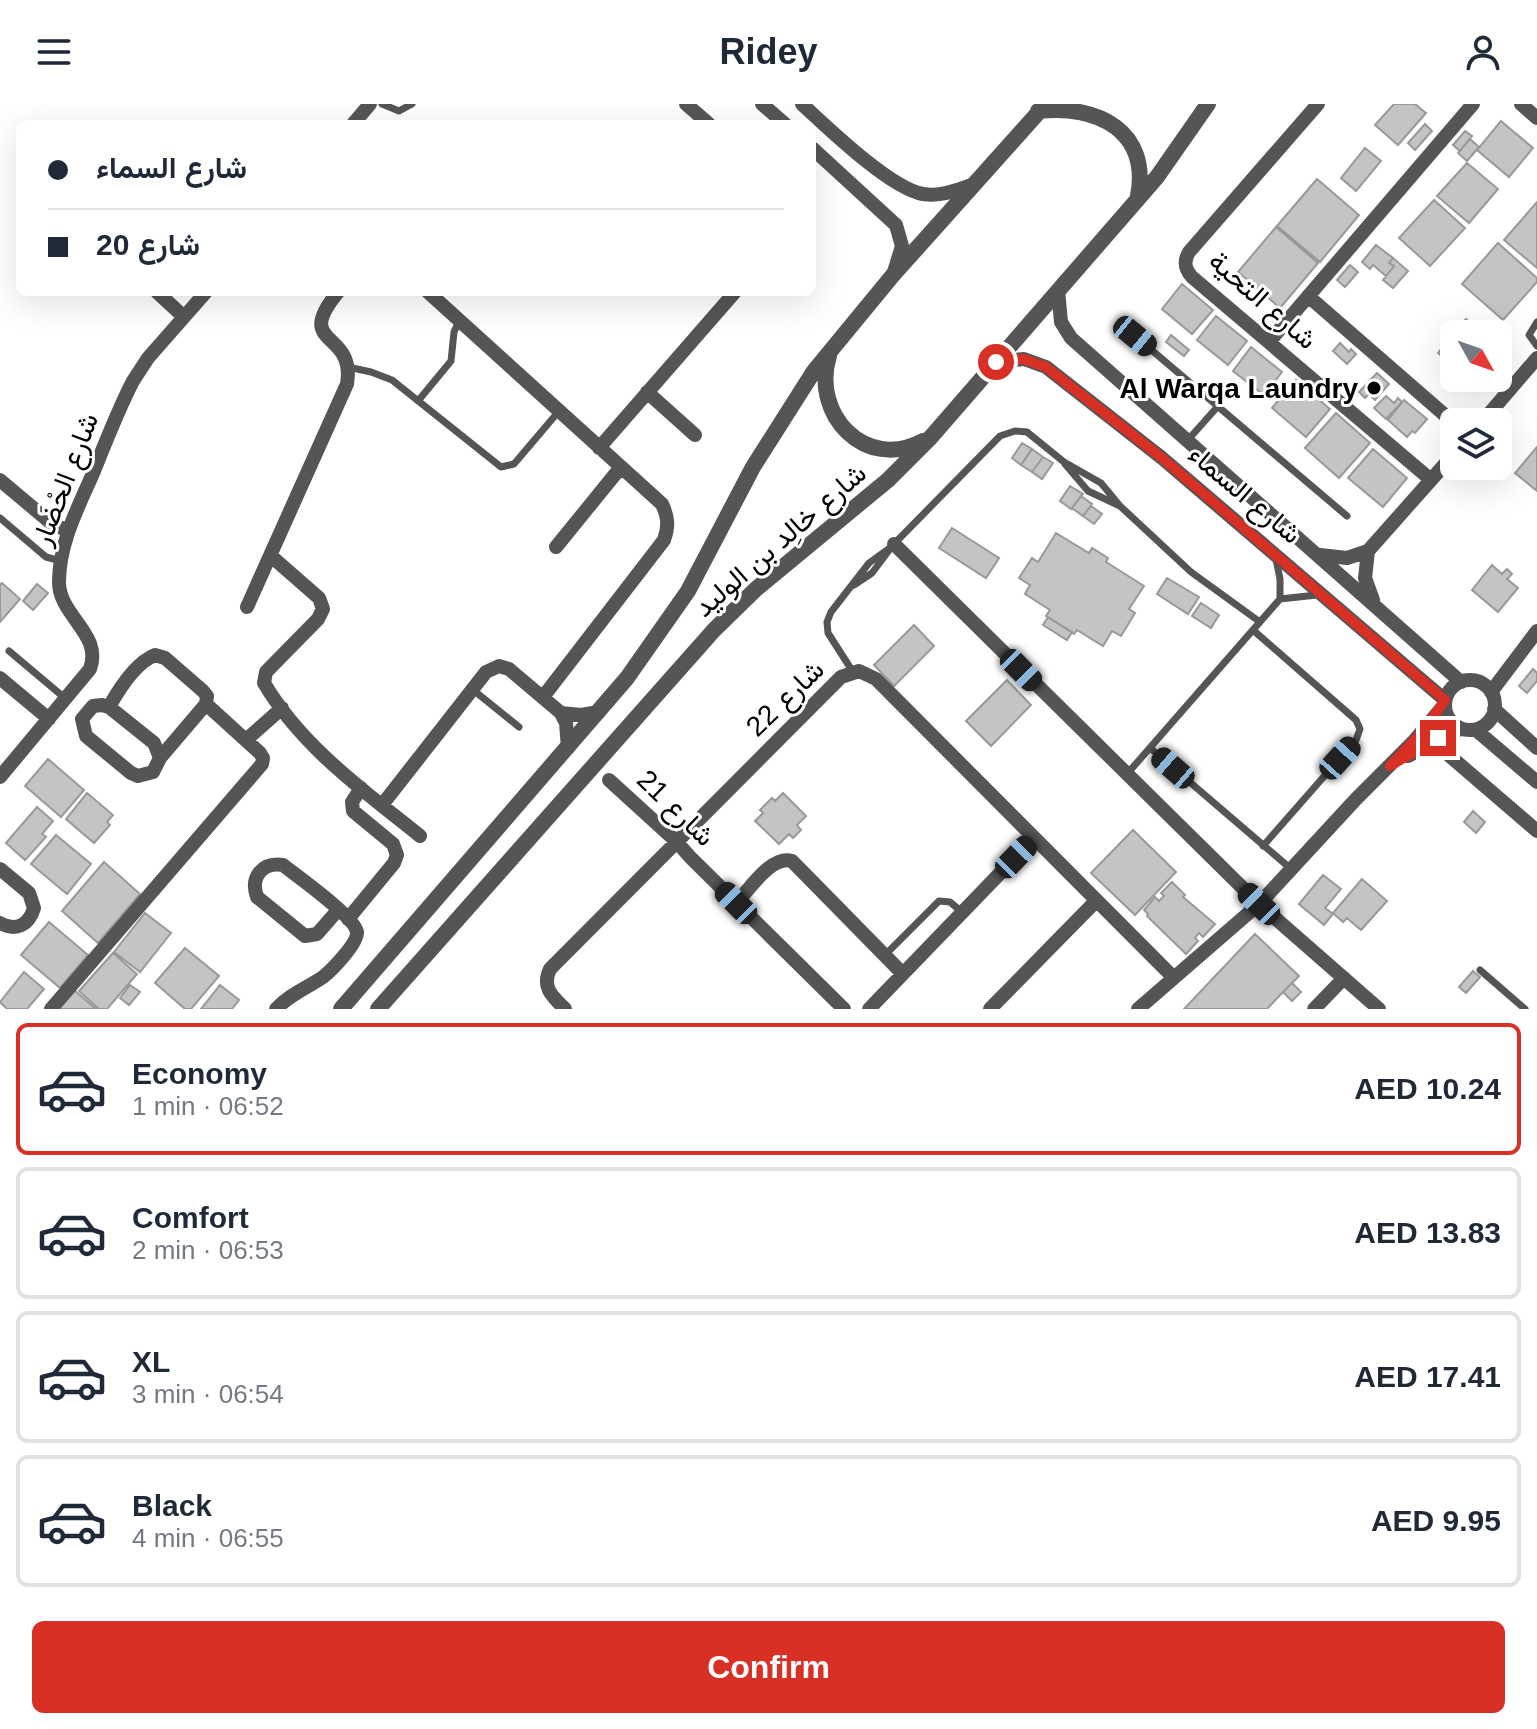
<!DOCTYPE html>
<meta charset="utf-8">
<style>
:root{--surface:#fff;--page:#f6f6f7;--text:#1f2937;--muted:#747a83;--line:#e0e1e3;--accent:#d93025}
body{margin:0;font-family:Arial,Vazirmatn,sans-serif;background:var(--page);color:var(--text);height:100vh;display:flex;flex-direction:column;font-size:30px;white-space:nowrap}
*{box-sizing:border-box;margin:0}
p{font-size:26px;color:var(--muted)}
.icon{flex:none;width:44px;height:44px;fill:none;stroke:currentColor;stroke-width:2;stroke-linecap:round;stroke-linejoin:round}
.map{position:relative;height:905px;overflow:hidden}
.panel{display:flex;flex-direction:column;background:var(--surface);flex:1}
.panel>*{flex:none}
.guide{position:absolute;left:16px;top:16px;width:800px;height:176px;border-radius:12px;box-shadow:0 8px 32px #0002;display:grid;align-content:center;height:176px;padding:0 32px;background:var(--surface)}
.needle{width:52px;rotate:130deg}
.tools{position:absolute;left:1440px;top:216px;display:grid;gap:16px}
.tools a{display:grid;place-items:center;width:72px;height:72px;border-radius:12px;background:var(--surface);box-shadow:0 8px 32px #0002;font-size:40px}
.end{position:absolute;width:36px;height:36px;margin:-18px;border:10px solid #d93025;background:#fff;box-shadow:0 0 0 4px #fff}
.from{border-radius:50%}
.car{position:absolute;width:24px;height:48px;margin:-24px -12px;border-radius:10px;box-shadow:0 0 6px 2px #0007;background:linear-gradient(#222 24%,#8ab4d8 0 40%,#222 0 76%,#8ab4d8 0 86%,#222 0)}
.guide b{display:flex;align-items:center;gap:28px;height:76px;font-size:30px}
.guide b+b{border-top:2px solid var(--line)}
.guide i{width:20px;height:20px;background:var(--text)}
ul{padding:14px 0 0;list-style:none}
li{display:flex;align-items:center;gap:24px;height:132px;margin:0 16px 12px;padding:0 16px;border:4px solid var(--line);border-radius:12px}
li div{flex:1}
li b{display:block;font-size:30px}
li em{font-style:normal;font-weight:800}
li.selected{border-color:var(--accent)}
li>.icon{width:72px;height:72px;stroke-width:1.5}
.action{display:flex;gap:16px;margin-top:auto;padding:16px 32px}
.action a{flex:1;height:92px;border-radius:12px;background:var(--accent);color:#fff;font-size:32px;font-weight:800;line-height:92px;text-align:center}
header{display:flex;justify-content:space-between;align-items:center;height:104px;padding:0 32px;background:var(--surface);font-size:36px;font-weight:800}
.map>svg:first-child{display:block}
.building{fill:#c4c4c4;stroke:#999;stroke-width:2}
.lines{fill:none;stroke-linecap:round;stroke-linejoin:round}
.service{stroke:#555;stroke-width:7}
.minor{stroke:#555;stroke-width:14}
.tertiary{stroke:#555;stroke-width:16}
.route{stroke:#d93025;stroke-width:10}
.poi-dot{fill:#000;stroke:#fff;stroke-width:3}
.labels{text-anchor:middle;dominant-baseline:central;stroke-width:6;stroke-linejoin:round;paint-order:stroke}
.street-label{font-size:28px;fill:#000;stroke:#fff}
.poi-label{font-size:28px;font-weight:bold;fill:#000;stroke:#fff;text-anchor:end}
</style>
<header><svg class="icon" aria-label="menu" viewBox="0 0 24 24"><path d="M4 6h16M4 12h16M4 18h16"/></svg>Ridey<svg class="icon" aria-label="person" viewBox="0 0 24 24"><circle cx="12" cy="8" r="4"/><path d="M4 21q1-7 8-7t8 7"/></svg></header>
<div class="map">
<svg width="1537" height="905" viewBox="0 0 1537 905">
<rect width="100%" height="100%" fill="#fff"/>
<path class="building" d="M1394 0H1415L1426 9 1398 41 1375 21Z
M1501 17 1533 44 1509 73 1477 46Z
M1425 20 1432 27 1415 46 1408 39Z
M1465 27 1472 32 1460 47 1453 41Z
M1470 35 1479 43 1467 57 1458 49Z
M1365 44 1381 57 1356 87 1341 74Z
M1467 59 1498 85 1469 119 1437 92Z
M1317 75 1359 111 1320 158 1277 122Z
M1434 96 1465 124 1430 162 1399 134Z
M1537 98V164L1504 136Z
M1276 123 1318 159 1280 204 1238 168Z
M1498 139 1537 174V178L1503 216 1462 180Z
M1376 141 1393 154 1389 159 1394 162 1386 172 1373 161 1370 165 1362 158Z
M1393 154 1408 167 1393 184 1383 176 1394 162 1389 159Z
M1350 161 1358 168 1345 183 1337 176Z
M1182 180 1213 206 1192 230 1162 205Z
M1216 212 1247 237 1228 261 1197 236Z
M1466 215 1483 230H1454V263L1438 249Z
M1171 231 1189 246 1184 252 1166 238Z
M1340 239 1349 248 1351 245 1356 250 1347 260 1333 247Z
M1251 243 1282 268 1264 291 1233 267Z
M1377 269 1389 280 1375 296 1369 290 1365 294 1359 288Z
M1296 276 1330 305 1306 333 1272 304Z
M1386 292 1394 299 1398 294 1402 298 1386 315 1374 304Z
M1404 296 1427 315 1415 329 1412 327 1407 333 1388 316Z
M1336 309 1370 339 1339 374 1305 344Z
M1022 339 1032 345 1021 361 1012 354Z
M1537 343V387L1515 369Z
M1032 345 1043 353 1032 368 1021 361Z
M1373 345 1407 374 1383 403 1348 374Z
M1043 353 1053 359 1042 375 1032 368Z
M1070 382 1083 390 1071 405 1060 397Z
M1081 392 1092 400 1083 412 1072 404Z
M1091 402 1102 410 1094 420 1083 412Z
M952 424 999 454 986 474 939 444Z
M1056 429 1089 449 1092 444 1108 454 1106 458 1144 482 1129 505 1135 509 1121 532 1112 527 1103 542 1077 526 1074 530 1046 512 1050 506 1025 490 1030 481 1019 474 1032 454 1038 458Z
M1492 461 1502 470 1507 465 1512 470 1507 475 1518 484 1498 508 1472 486Z
M1167 474 1199 493 1188 510 1157 490Z
M2 479 20 495 0 518V481Z
M37 480 48 489 33 506 23 497Z
M1201 499 1219 511 1211 524 1192 512Z
M1048 513 1072 528 1067 536 1043 521Z
M914 521 934 542 894 582 874 561Z
M1533 565 1537 569V577L1527 589 1519 582Z
M1007 576 1031 601 991 642 966 617Z
M48 655 84 686 61 713 25 682Z
M87 689 113 711 107 718 110 721 94 739 66 715Z
M783 689 806 712 797 721 801 726 793 734 789 730 779 740 755 717 763 709 760 706 772 694 775 697Z
M37 703 53 717 42 730 46 733 25 756 6 739Z
M1473 707 1485 718 1476 729 1464 718Z
M1133 726 1176 768 1135 811 1091 769Z
M56 731 91 760 67 790 31 760Z
M104 758 140 790 98 839 62 807Z
M1323 771 1341 785 1325 804 1333 810 1324 821 1299 800Z
M1362 775 1387 797 1361 826 1347 814 1343 818 1333 809Z
M1172 778 1185 791 1183 793 1215 820 1203 833 1199 829 1195 834 1198 837 1186 850 1147 812 1148 810 1144 806 1155 793 1159 797 1164 792 1161 789Z
M145 809 171 829 140 868 114 848Z
M49 818 88 851 60 884 21 851Z
M1255 830 1299 872 1283 888 1267 905H1184Z
M185 844 219 872 191 905H185L155 879Z
M113 849 137 870 107 905H99L79 887Z
M1473 867 1480 873 1466 889 1459 883Z
M24 868 44 885 27 905H7L0 898Z
M1292 879 1301 888 1292 897 1283 888Z
M130 881 140 888 129 901 120 894Z
M220 881 239 896 232 905H201Z
M74 886 96 905H58Z"/>
<g class="lines">
<path class="service" d="M382 0 399 7 412 0
M1537 218 1529 231 1537 242
M1135 232 1347 412
M348 263 371 268 392 276 501 363 514 360 559 307
M418 297 451 257 454 228 459 217
M1187 337 1219 301
M1065 360 1088 387 1120 402
M0 414 46 453 61 457
M854 481 872 469 890 445
M1280 495 1317 491
M1253 526 1356 616 1360 625 1356 636 1263 742
M9 547 66 595
M853 568 828 529 827 518 831 508 869 459 891 443 1000 332 1015 327 1027 328 1064 358 1101 379 1120 402 1191 468 1260 518
M472 585 519 623
M1150 644 1290 764
M1127 670 1280 495V475L1276 455
M885 851 939 797 950 798 962 808
M1480 866 1525 905"/>
<path class="minor" d="M686 0 709 20
M762 0 785 20
M802 0C828 24 890 84 923 90 940 93 956 86 972 81
M1318 0 1189 148C1183 158 1185 165 1192 173L1430 375
M1521 0 1537 14
M353 20 370 0
M812 44 896 121 902 142 894 168
M1058 186 1061 218 1071 234 1461 578
M157 188 184 213
M428 188 662 400C668 413 669 422 664 436L543 593
M1308 192 1454 319
M1269 238 1473 0
M996 258 1024 255 1046 263 1162 354 1445 596
M647 288 695 331
M1482 318 1537 254
M599 344 735 188
M0 376 51 419 68 427
M894 440 1259 800 1379 905
M556 443 621 363
M1368 447 1365 474 1373 496
M1320 451 1347 454 1368 447 1454 350
M271 452 319 494 323 505 318 515 266 568 264 579C302 643 363 686 420 732
M247 503 347 280C356 225 292 244 338 188
M0 574 49 615
M1445 601a25 25 0 1 1 50 0a25 25 0 1 1-50 0Z
M1491 588 1537 527
M102 601 109 603 154 639 160 654 153 668 138 672 131 669 86 632 82 615 93 602Z
M109 603C119 585 135 559 155 551L165 554 203 587 207 592 206 600 160 654
M1494 605 1537 644
M561 609 581 611 599 608
M1476 626 1537 678
M246 636 282 604
M1444 647 1537 727
M1408 652 1460 625
M0 673 90 565C103 530 59 512 59 478 59 438 79 402 94 367 106 337 118 306 133 277L148 254 206 188
M609 676 676 737 690 753 844 905
M382 701 486 568 499 562 509 565 561 609 566 619 568 644
M0 765 29 789 34 804C29 821 16 828 0 819
M736 799C750 785 771 751 792 757L903 870
M348 815 394 759 397 751 393 740 353 707 352 698 361 684
M51 905 262 660 263 654 260 649 206 600
M276 905C290 890 307 884 323 873 332 866 358 839 357 828 355 813 297 772 283 761 262 758 250 773 257 793L305 832 317 830 338 806
M565 905C553 893 541 884 550 865L841 573 859 567 876 575 1173 873
M869 905 1034 734
M990 905 1096 797
M1138 905 1259 800 1356 695 1414 637 1445 600
M1314 905 1344 874"/>
<path class="tertiary" d="M1038 7C1099 0 1150 28 1138 92
M829 252C811 310 865 368 923 337
M341 905 627 574 688 487 753 363 814 267 893 171 1046 0
M378 905 714 526 756 485 888 376 931 333 1157 73 1208 0"/>
</g>
<g class="lines">
<path class="route" d="M996 258 1024 255 1046 263 1162 354 1445 596 1424 626 1390 662 1438 634"/>
</g>
<circle class="poi-dot" cx="1374" cy="284" r="8"/>
<g class="labels">
<g class="street-label">
<text transform="translate(1263 196) rotate(41)">شارع التحية</text>
<text transform="translate(65 375) rotate(-69)">شارع الحْضَار</text>
<text transform="translate(1245 390) rotate(40)">شارع السماء</text>
<text transform="translate(780 436) rotate(-41)">شارع خالِد بن الوليد</text>
<text transform="translate(785 594) rotate(-44)">شارع 22</text>
<text transform="translate(676 704) rotate(44)">شارع 21</text>
</g>
<g class="poi-label">
<text x="1358" y="284">Al Warqa Laundry</text>
</g>
</g>
</svg>
<div class="tools">
<a><svg class="needle" viewBox="-14 -14 28 28"><path d="M0-13l5 13h-10z" fill="#e53935"/><path d="M0 13l5-13h-10z" fill="#747a83"/></svg></a>
<a><svg class="icon" aria-label="layers" viewBox="0 0 24 24"><path d="M12 4l9 5-9 5-9-5zM3 14l9 5 9-5"/></svg></a>
</div>
<i class="end from" style="left:996px;top:258px"></i>
<i class="end" style="left:1438px;top:634px"></i>
<i class="car" style="left:1135px;top:232px;rotate:129deg"></i>
<i class="car" style="left:1021px;top:566px;rotate:135deg"></i>
<i class="car" style="left:1340px;top:654px;rotate:42deg"></i>
<i class="car" style="left:1173px;top:664px;rotate:311deg"></i>
<i class="car" style="left:1016px;top:753px;rotate:44deg"></i>
<i class="car" style="left:736px;top:799px;rotate:315deg"></i>
<i class="car" style="left:1259px;top:800px;rotate:314deg"></i>
<div class="guide">
<b><i class="from"></i>شارع السماء</b>
<b><i></i>شارع 20</b>
</div>
</div>
<section class="panel">
<ul>
<li class="selected"><svg class="icon" aria-label="car" viewBox="0 0 24 24"><path d="M5 17H2v-5l4-1 3-4h7l3 4 3 1v5h-3M9 17h6M6 11h13"/><circle cx="7" cy="17" r="2"/><circle cx="17" cy="17" r="2"/></svg><div><b>Economy</b><p>1 min · 06:52</p></div><em>AED 10.24</em></li>
<li><svg class="icon" aria-label="car" viewBox="0 0 24 24"><path d="M5 17H2v-5l4-1 3-4h7l3 4 3 1v5h-3M9 17h6M6 11h13"/><circle cx="7" cy="17" r="2"/><circle cx="17" cy="17" r="2"/></svg><div><b>Comfort</b><p>2 min · 06:53</p></div><em>AED 13.83</em></li>
<li><svg class="icon" aria-label="car" viewBox="0 0 24 24"><path d="M5 17H2v-5l4-1 3-4h7l3 4 3 1v5h-3M9 17h6M6 11h13"/><circle cx="7" cy="17" r="2"/><circle cx="17" cy="17" r="2"/></svg><div><b>XL</b><p>3 min · 06:54</p></div><em>AED 17.41</em></li>
<li><svg class="icon" aria-label="car" viewBox="0 0 24 24"><path d="M5 17H2v-5l4-1 3-4h7l3 4 3 1v5h-3M9 17h6M6 11h13"/><circle cx="7" cy="17" r="2"/><circle cx="17" cy="17" r="2"/></svg><div><b>Black</b><p>4 min · 06:55</p></div><em>AED 9.95</em></li>
</ul>
<div class="action"><a>Confirm</a></div>
</section>
